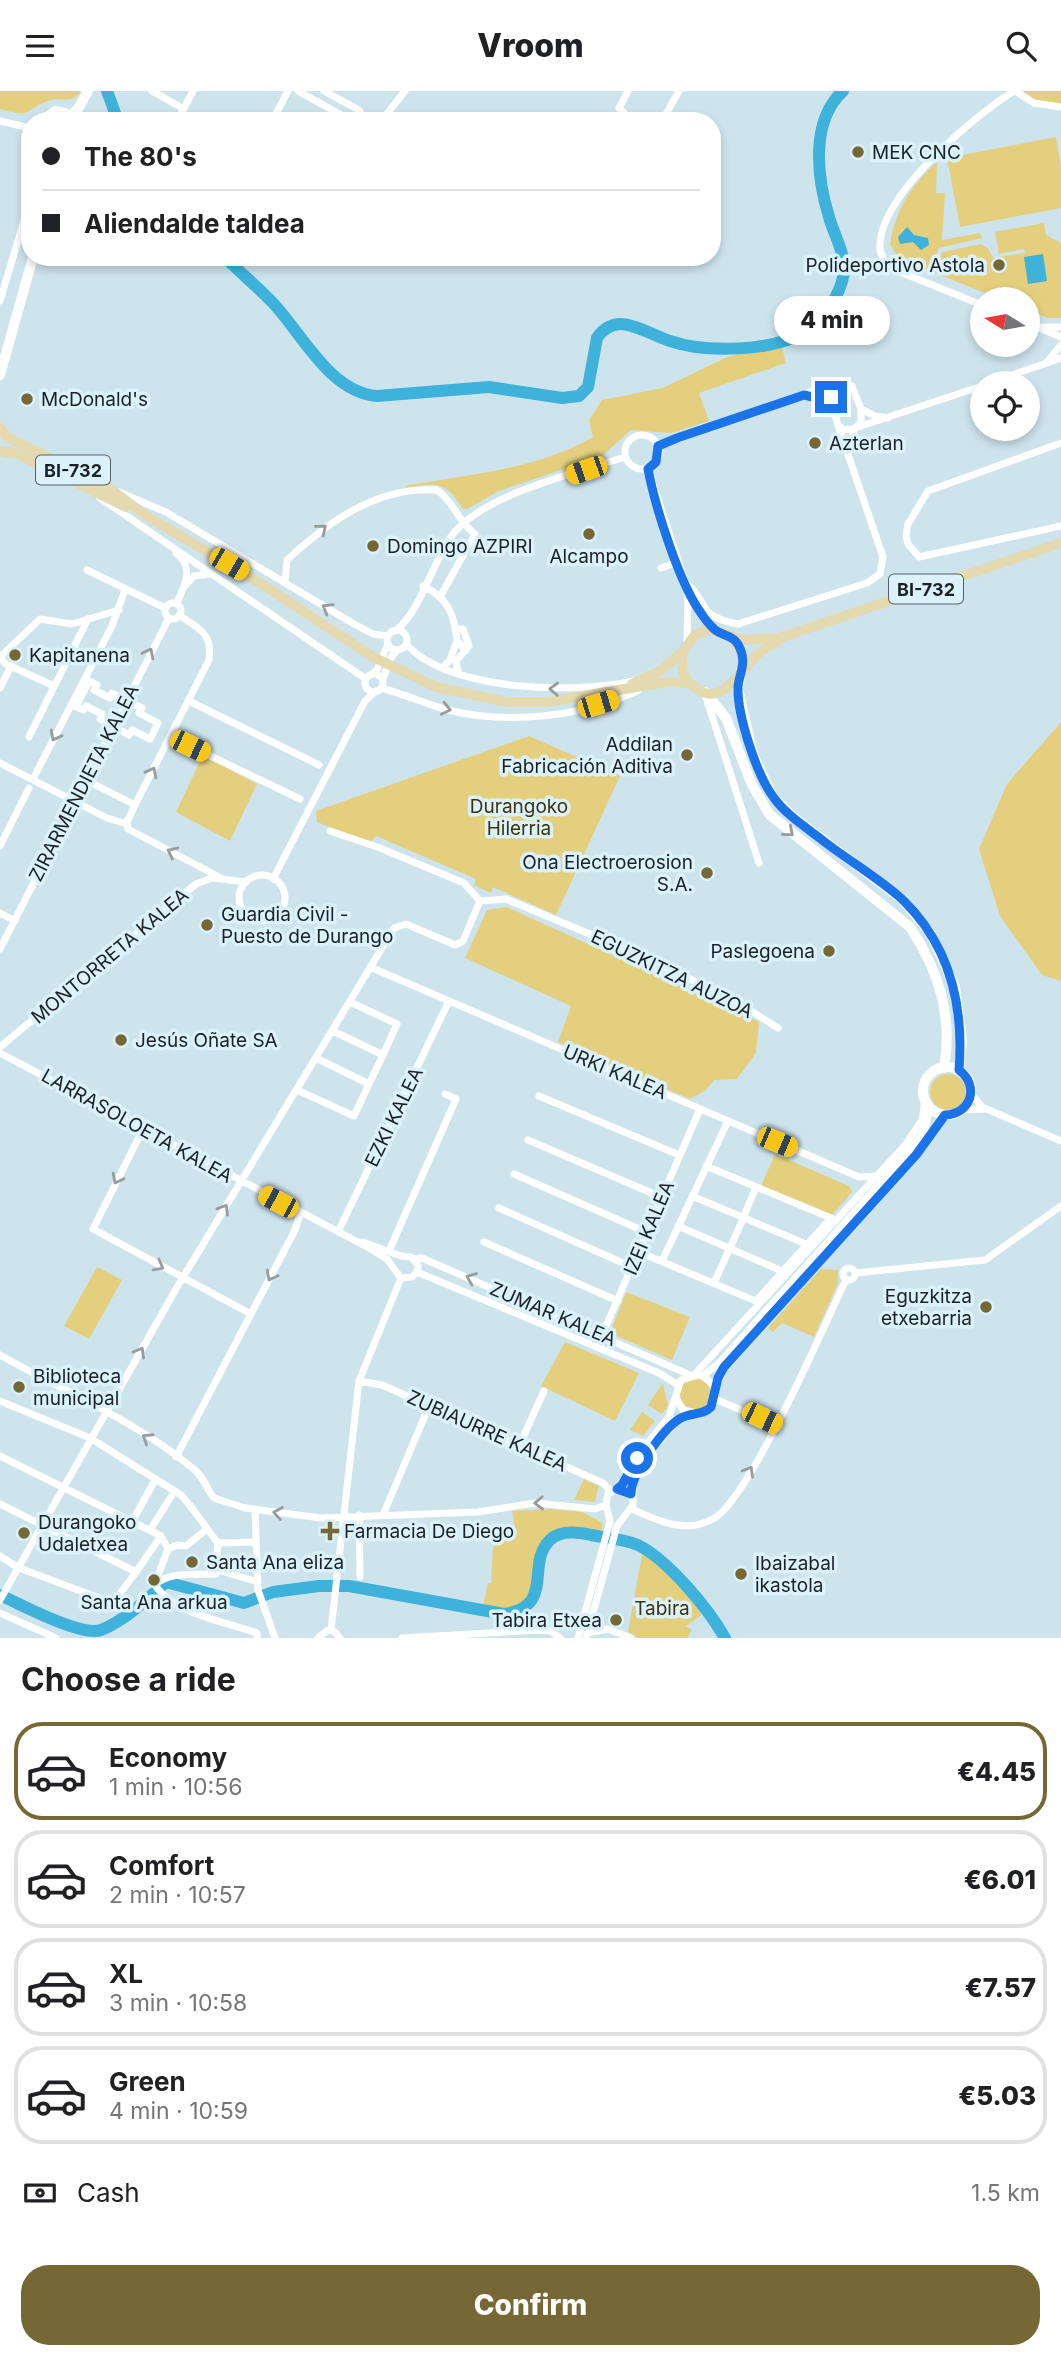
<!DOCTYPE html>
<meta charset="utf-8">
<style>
:root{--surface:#fff;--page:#f6f6f6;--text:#202124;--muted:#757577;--line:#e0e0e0;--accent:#756835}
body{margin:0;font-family:Inter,sans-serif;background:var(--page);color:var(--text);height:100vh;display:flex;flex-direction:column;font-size:26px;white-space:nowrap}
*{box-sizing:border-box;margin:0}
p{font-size:23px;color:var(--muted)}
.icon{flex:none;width:38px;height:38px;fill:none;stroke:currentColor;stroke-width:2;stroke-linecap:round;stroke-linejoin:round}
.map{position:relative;height:1547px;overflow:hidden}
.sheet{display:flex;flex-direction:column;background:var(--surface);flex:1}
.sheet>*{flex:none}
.guide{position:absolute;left:21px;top:21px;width:700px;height:154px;border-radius:28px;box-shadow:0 4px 10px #0003;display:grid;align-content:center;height:154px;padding:0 21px;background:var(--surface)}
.needle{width:46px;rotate:281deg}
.buttons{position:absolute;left:970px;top:196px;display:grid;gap:14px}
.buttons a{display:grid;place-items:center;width:70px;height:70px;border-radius:50%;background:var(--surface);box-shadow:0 4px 10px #0003;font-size:35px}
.end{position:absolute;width:32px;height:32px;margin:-16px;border:9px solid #1a73e8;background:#fff;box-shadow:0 0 0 4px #fff}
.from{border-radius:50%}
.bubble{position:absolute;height:49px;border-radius:24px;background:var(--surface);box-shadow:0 4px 10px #0003;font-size:23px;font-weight:800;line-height:49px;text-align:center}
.car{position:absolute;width:21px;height:42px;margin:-21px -10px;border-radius:9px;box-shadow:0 0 5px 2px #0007;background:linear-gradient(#f5c518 24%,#345 0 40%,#f5c518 0 76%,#345 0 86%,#f5c518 0)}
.guide b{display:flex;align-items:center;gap:24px;height:66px;font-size:26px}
.guide b+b{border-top:2px solid var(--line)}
.guide i{width:18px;height:18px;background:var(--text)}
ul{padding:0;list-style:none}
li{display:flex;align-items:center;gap:21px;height:98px;margin:0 14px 10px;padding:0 7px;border:4px solid var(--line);border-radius:28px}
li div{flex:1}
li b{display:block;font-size:26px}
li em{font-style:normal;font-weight:800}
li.current{border-color:var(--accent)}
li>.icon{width:63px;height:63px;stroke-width:1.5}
h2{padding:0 21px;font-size:32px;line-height:84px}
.pay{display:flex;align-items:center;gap:18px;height:77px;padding:0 21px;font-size:26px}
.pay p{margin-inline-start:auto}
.primary-button{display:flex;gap:14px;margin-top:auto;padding:14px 21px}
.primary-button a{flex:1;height:80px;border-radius:28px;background:var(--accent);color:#fff;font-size:28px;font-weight:800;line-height:80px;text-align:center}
header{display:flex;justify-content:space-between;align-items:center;height:91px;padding:0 21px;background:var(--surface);font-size:32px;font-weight:800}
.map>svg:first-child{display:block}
.green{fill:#e4cf7e}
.water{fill:#3eb2db}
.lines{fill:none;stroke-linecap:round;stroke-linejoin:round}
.river{stroke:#3eb2db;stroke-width:12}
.street{stroke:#fff;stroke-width:7}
.secondary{stroke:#fff;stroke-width:10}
.primary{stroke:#e4d9af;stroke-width:10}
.oneway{stroke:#989c9d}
.route{stroke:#1a73e8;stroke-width:9}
.poi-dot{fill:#756835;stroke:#dbf1fb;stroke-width:2.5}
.labels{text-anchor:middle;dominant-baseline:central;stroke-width:7;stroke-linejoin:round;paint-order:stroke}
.shield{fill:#dbf1fb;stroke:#556066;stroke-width:2}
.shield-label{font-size:18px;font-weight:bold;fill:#1b2226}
.poi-label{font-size:19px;fill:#1b2226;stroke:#dbf1fb;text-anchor:start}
.street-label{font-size:19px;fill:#1b2226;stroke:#dbf1fb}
.park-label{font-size:19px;fill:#3e340b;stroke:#dbf1fb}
</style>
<header><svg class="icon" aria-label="menu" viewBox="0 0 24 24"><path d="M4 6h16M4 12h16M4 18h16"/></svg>Vroom<svg class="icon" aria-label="search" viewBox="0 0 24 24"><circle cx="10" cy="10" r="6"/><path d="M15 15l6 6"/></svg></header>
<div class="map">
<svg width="1061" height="1547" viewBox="0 0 1061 1547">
<rect width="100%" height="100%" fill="#cee4ed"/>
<path class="green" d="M0 0H79L80 2C68 14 62 5 48 10 22 19 35 28 0 18Z
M1023 0H1061V12L1036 10Z
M1056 46 1061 75V117L960 136 947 67Z
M937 71 936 102H945L942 149 980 142 982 147 939 157 929 180 899 167 890 154C895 120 911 94 937 71Z
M1044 132 1046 144 1061 152V227H1048L1027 219V208H1000L935 182 942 161 981 153 988 157 993 167 1025 162 1024 158 999 163 995 141Z
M781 253 786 272 699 302 709 330 671 342 631 339 602 365 499 400 467 418H463C446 391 438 391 407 397L405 395C469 383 536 379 593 346L589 329 602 309 663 297 727 266Z
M1061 631V890L1042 884 1000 825 979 758 1007 693Z
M529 645 620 685 556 824 493 796 491 802 474 794 476 788 376 745 370 752 317 731 316 720Z
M203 664 257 693 230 750 176 721Z
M507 816 759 931 756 962 737 988 714 989 705 1000 690 1008 558 951 571 915 465 867 487 819Z
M930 1001a18 18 0 1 1 36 0a18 18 0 1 1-36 0Z
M775 1063 849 1095 852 1101 832 1124 761 1095Z
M97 1176 122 1189 89 1248 64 1235Z
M821 1178 838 1179V1192L814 1246 782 1232 773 1241 768 1237Z
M626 1201 690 1226 672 1269 610 1242Z
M565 1251 639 1282 615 1330 541 1295Z
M680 1303a16 16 0 1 1 32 0a16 16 0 1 1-32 0Z
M663 1292 668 1315 662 1323 648 1314Z
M642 1321 655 1330 643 1345 630 1339Z
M584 1388 599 1395 595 1411 574 1409Z
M551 1418 582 1421 603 1432 601 1441 572 1437 551 1443C525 1469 549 1510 503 1520L483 1515 488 1492H491L493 1456 515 1437 512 1420Z
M643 1458 664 1471 702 1524 686 1535 692 1539 687 1547H638L628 1541Z"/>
<path class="water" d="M907 136 914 144 928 147 929 154 921 159 913 151 900 153 898 146Z
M1043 163 1047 190 1028 193 1024 166Z"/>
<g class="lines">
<path class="river" d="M107 0 118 30
M225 166C240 182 257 195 272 211 302 242 329 301 377 305L489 296 562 307 579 305 588 296 597 247C602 239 610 234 619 233 636 233 654 245 670 250 705 262 774 261 806 240 827 225 849 193 843 167 840 153 833 140 829 126 817 87 810 30 843 0
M0 1504C20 1513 81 1546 101 1539 124 1530 148 1508 166 1491L244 1512 273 1501 319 1495H349L504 1523C556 1515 525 1473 550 1449 560 1439 578 1441 591 1444 606 1447 624 1448 638 1454 668 1469 708 1517 725 1547"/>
<path class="street" d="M152 0 184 18
M298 0 352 30
M324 0 359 19 363 27 383 28
M628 0 619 17 632 30
M1015 0 1034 12 1061 16
M382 29 405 0
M0 30 30 37
M177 30 193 0
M272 30 288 0
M662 30 679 0
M0 210 30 109
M982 214 895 179C889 174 881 167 880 158 876 107 975 24 1014 0
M1027 232 1061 246
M1041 236H1061
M1047 271 1061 254
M989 292 1061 267
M805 304 821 308 832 315
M861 318 875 325 888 327
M858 336 982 295
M625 361a17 17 0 1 1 34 0a17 17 0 1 1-34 0Z
M1061 352 928 400 908 433 906 445 908 453 919 466 1061 435
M658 355 812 300 834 299
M849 361 854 338 861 332V318L852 295 838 296 831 310 838 334 844 339 854 338
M648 378 688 499 687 552
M119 401 166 421 354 533 373 543 388 545
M100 407 366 588
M661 477 678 471
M87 479 165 517
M285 491 287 469C328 431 377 395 437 399 454 411 458 430 475 443L441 504
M685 491C710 510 694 525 738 533L867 492 880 483 883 466 838 334
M185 495 194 485 210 483
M423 495C448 507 455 524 457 550L466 559
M695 512 715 539
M165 520a8 8 0 1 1 16 0a8 8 0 1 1-16 0Z
M176 513C185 495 195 476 176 462
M457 538H463L469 555 456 570 458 581
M387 549a10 10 0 1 1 20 0a10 10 0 1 1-20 0Z
M395 540C419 523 433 472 450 447 479 404 576 382 625 366
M406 553C449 601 576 603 634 590
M0 566 40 528 72 533 119 519
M0 567 6 573 54 595
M443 576 450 569 457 550
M365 592a9 9 0 1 1 18 0a9 9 0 1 1-18 0Z
M370 584 377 579 388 553
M383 588 390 568 397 559
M89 590 97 594 94 599 110 607 112 602 142 617 139 622 158 632 150 648 132 639 129 644 100 628 102 623 86 615 84 619 76 616Z
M0 597 11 575
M381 597C404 603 425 613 448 619 508 634 582 626 639 599
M705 603 759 772
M189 610 319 674
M29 646 88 528
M171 646 300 708
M0 672 107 727 127 733
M33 688 112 535 125 499
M86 689 135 714 209 569C213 542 199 538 179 524
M135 714 127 731 128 738 221 787
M0 755 29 697
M239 807a23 23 0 1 1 46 0a23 23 0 1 1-46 0Z
M273 788 365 610 376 600
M480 810 506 808 640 864 734 909 778 937
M0 822 15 830
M0 858 169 527
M370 876 859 1086 877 1085
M350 911 397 933 383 964
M0 956 196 793 212 787 246 791
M0 962 369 1157 387 1168 401 1187 412 1186 417 1181
M316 967 369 993 383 964 333 940
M297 999 354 1025 369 993
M971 1002 982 1016 1061 1050
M539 1005 679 1064
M962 1019 986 1018
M143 1038 93 1138 251 1223
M528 1049 661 1106
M706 1075 831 1127 756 1210
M514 1083 646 1141
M692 1105 806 1153
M499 1117 632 1176
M743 1127 754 1101
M678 1135 782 1180
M338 1141 449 910
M363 1151 401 1165 411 1166 418 1174 417 1181
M484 1151 618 1210
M730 1157 742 1130
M389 1160 456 1008 445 1003
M639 1161 758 1211
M414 1168 422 1167 690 1284
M662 1170 728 1030
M843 1183a6 6 0 1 1 12 0a6 6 0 1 1-12 0Z
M417 1181 659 1282 678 1294
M855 1182 985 1169 1061 1115
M714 1192 728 1161
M597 1256 700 1018
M0 1264C65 1301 139 1331 196 1380 204 1387 207 1399 214 1407L245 1417 321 1427 478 1421 535 1412 595 1418 606 1414
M695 1283 906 1053 922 1029 925 1009
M703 1285 720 1271 914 1054 925 1038 930 1017
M359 1290 382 1294 603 1392 611 1401
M715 1298 725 1276 916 1064 945 1024
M715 1308 776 1334
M0 1310 90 1347 181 1404C195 1419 205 1436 218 1452L216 1483C198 1484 168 1480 155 1494
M520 1353 544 1300
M0 1365 161 1445 168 1458 155 1493
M176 1366 295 1139 300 1123
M0 1413 136 1481 161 1445
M255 1418 258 1499 275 1547
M632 1418C658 1430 685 1443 713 1428 750 1408 824 1234 846 1189
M359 1424 360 1486
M383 1424 429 1315
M132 1431 155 1389
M150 1439 174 1401
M218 1452 256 1451
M168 1458 177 1454 186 1455 207 1438
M0 1465 19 1477 113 1512 136 1481
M218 1479 258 1491
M155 1494C174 1523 226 1531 257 1542V1547
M0 1509 176 1198 394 837 406 833 455 854 463 850 480 810 464 792 380 757 330 740
M0 1522 56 1547
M331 1539 359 1290 401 1187
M587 1542 608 1538 631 1547
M318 1547 328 1539 335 1541 340 1547
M402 1547 540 1539 551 1540 560 1547
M578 1547 610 1430 606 1414 608 1403 622 1394 645 1355 669 1326 681 1289 699 1284C712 1289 718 1299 713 1312L701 1323 683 1319 676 1307
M586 1547 617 1435 633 1414V1389L652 1359 675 1332 691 1323"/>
<path class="secondary" d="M69 25 78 18 88 0
M42 30 55 20 65 22 72 30
M0 284 33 166
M740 585 738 598 753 663 773 706 797 729 903 809 931 843 955 896 962 949 959 979
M705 601 726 627 752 694 770 724 910 836C939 880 953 925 944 977
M923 1000a24 24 0 1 1 48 0a24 24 0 1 1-48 0Z"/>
<path class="primary" d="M0 337 7 346 108 396 145 424 260 492 373 566 436 596 507 611H547L666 591 690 592
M0 360 18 363 126 416
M732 546 743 564 741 582
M683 560C681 572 681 583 690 592 719 622 738 582 756 565 763 558 771 554 779 549
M632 593 660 580 683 560 695 544 704 540 715 539 741 549 779 547 1061 452"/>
</g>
<defs><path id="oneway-chevron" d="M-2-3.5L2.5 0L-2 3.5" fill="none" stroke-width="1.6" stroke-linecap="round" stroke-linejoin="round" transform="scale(1.75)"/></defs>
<g class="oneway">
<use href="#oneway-chevron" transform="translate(322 438) rotate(-39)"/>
<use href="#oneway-chevron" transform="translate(327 517) rotate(-149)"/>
<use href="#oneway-chevron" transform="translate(149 562) rotate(-63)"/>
<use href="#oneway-chevron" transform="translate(554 598) rotate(-178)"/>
<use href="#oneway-chevron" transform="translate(446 618) rotate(13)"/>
<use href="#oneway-chevron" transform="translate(55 645) rotate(118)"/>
<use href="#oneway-chevron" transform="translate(152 681) rotate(-63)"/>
<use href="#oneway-chevron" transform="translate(789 741) rotate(41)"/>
<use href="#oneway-chevron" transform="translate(172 761) rotate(-154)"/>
<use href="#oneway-chevron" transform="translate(117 1088) rotate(117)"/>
<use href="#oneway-chevron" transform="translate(224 1118) rotate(-59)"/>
<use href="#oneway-chevron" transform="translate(159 1175) rotate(28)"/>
<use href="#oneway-chevron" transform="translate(271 1185) rotate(118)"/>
<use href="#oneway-chevron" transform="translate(471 1187) rotate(-158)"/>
<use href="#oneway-chevron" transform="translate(140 1261) rotate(-60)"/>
<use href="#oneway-chevron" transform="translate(147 1347) rotate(-147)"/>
<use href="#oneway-chevron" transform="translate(749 1380) rotate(-60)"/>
<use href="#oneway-chevron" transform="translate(539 1412) rotate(178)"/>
<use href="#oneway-chevron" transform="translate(278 1422) rotate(-171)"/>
</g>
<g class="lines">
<path class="route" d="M637 1367 622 1394 617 1398 631 1403C631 1383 663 1337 681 1327 692 1321 702 1325 711 1316L718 1287 724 1276 916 1064 945 1024C971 1023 980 995 959 979 964 916 950 855 903 809 880 788 851 771 826 752 809 738 787 725 774 707 757 685 737 624 738 596 739 584 746 573 741 560 735 542 724 547 714 538 710 534 704 527 701 522 679 492 655 415 648 378L656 371 658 355 677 347 804 304 821 308 832 315 831 306"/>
</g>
<g class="poi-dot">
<circle cx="858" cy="61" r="7"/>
<circle cx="999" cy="174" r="7"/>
<circle cx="27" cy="308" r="7"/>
<circle cx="815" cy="352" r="7"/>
<circle cx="589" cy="443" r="7"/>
<circle cx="373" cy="455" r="7"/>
<circle cx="15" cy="564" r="7"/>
<circle cx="687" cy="664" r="7"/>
<circle cx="707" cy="782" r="7"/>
<circle cx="207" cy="834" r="7"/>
<circle cx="829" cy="860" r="7"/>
<circle cx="121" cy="949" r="7"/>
<circle cx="986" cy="1216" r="7"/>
<circle cx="19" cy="1296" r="7"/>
<path d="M326.5 1429.5h7v7h7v7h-7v7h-7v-7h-7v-7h7z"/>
<circle cx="24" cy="1442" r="7"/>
<circle cx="192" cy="1471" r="7"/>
<circle cx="741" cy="1483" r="7"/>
<circle cx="154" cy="1489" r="7"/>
<circle cx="616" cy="1529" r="7"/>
</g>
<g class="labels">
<g class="shield">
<rect x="36" y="364.5" width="74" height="29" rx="5"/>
<rect x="889" y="483.5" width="74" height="29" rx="5"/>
</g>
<g class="shield-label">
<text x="73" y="379">BI-732</text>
<text x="926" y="498">BI-732</text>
</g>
<g class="poi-label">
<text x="872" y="61">MEK CNC</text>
<text x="985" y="174" text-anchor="end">Polideportivo Astola</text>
<text x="41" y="308">McDonald's</text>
<text x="829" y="352">Azterlan</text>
<text x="387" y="455">Domingo AZPIRI</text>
<text x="589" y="465" text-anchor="middle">Alcampo</text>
<text x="29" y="564">Kapitanena</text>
<text x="673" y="653" text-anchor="end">Addilan<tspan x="673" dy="22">Fabricación Aditiva</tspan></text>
<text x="693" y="771" text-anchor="end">Ona Electroerosion<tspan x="693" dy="22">S.A.</tspan></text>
<text x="221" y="823">Guardia Civil -<tspan x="221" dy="22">Puesto de Durango</tspan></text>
<text x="815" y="860" text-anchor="end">Paslegoena</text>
<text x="135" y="949">Jesús Oñate SA</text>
<text x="972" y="1205" text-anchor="end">Eguzkitza<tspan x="972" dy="22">etxebarria</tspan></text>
<text x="33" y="1285">Biblioteca<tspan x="33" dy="22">municipal</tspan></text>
<text x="38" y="1431">Durangoko<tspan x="38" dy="22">Udaletxea</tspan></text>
<text x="344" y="1440">Farmacia De Diego</text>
<text x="206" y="1471">Santa Ana eliza</text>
<text x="755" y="1472">Ibaizabal<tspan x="755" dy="22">ikastola</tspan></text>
<text x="154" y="1511" text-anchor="middle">Santa Ana arkua</text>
<text x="602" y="1529" text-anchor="end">Tabira Etxea</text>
</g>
<g class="street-label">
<text transform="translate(84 692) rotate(-63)">ZIRARMENDIETA KALEA</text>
<text transform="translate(110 865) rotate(-40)">MONTORRETA KALEA</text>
<text transform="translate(672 883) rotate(26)">EGUZKITZA AUZOA</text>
<text transform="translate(615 981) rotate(23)">URKI KALEA</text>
<text transform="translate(394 1026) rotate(-64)">EZKI KALEA</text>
<text transform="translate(137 1035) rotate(29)">LARRASOLOETA KALEA</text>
<text transform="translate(649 1137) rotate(-67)">IZEI KALEA</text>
<text transform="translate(553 1223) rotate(23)">ZUMAR KALEA</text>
<text transform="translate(487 1340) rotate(24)">ZUBIAURRE KALEA</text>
</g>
<g class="park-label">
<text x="519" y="715">Durangoko<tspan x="519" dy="22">Hilerria</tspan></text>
<text x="662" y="1517">Tabira</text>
</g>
</g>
</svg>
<div class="buttons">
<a><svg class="needle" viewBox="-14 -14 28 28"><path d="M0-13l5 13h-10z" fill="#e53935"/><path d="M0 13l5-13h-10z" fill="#757577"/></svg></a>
<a><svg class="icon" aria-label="locate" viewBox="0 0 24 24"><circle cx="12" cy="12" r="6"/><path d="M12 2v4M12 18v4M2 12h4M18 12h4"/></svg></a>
</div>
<i class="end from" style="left:637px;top:1367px"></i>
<i class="end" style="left:831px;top:306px"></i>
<div class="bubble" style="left:774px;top:205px;width:116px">4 min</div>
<i class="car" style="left:586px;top:379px;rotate:251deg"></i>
<i class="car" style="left:229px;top:473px;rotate:120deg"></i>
<i class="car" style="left:598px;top:613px;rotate:73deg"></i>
<i class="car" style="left:190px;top:655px;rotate:116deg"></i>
<i class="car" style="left:777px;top:1051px;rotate:113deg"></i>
<i class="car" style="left:278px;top:1111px;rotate:298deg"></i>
<i class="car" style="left:762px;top:1327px;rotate:116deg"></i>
<div class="guide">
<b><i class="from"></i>The 80's</b>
<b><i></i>Aliendalde taldea</b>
</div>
</div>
<section class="sheet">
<h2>Choose a ride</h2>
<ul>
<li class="current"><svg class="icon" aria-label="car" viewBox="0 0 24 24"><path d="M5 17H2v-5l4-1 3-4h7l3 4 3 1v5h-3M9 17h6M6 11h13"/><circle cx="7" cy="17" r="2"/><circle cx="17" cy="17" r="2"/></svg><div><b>Economy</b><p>1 min · 10:56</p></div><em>€4.45</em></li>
<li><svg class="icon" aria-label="car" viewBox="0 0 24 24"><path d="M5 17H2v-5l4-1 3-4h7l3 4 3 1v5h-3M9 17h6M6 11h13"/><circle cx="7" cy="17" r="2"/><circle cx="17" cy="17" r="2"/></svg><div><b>Comfort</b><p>2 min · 10:57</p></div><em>€6.01</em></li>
<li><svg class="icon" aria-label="car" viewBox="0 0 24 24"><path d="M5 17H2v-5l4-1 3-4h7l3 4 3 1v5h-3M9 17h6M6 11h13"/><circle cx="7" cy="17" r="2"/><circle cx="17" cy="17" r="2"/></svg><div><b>XL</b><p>3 min · 10:58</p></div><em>€7.57</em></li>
<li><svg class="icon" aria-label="car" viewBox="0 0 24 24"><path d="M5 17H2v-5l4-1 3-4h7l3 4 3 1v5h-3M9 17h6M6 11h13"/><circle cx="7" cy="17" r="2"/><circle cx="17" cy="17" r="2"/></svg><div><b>Green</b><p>4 min · 10:59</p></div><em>€5.03</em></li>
</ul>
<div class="pay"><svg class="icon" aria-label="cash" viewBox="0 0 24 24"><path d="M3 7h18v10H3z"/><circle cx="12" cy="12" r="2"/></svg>Cash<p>1.5 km</p></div>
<div class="primary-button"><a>Confirm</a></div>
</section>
